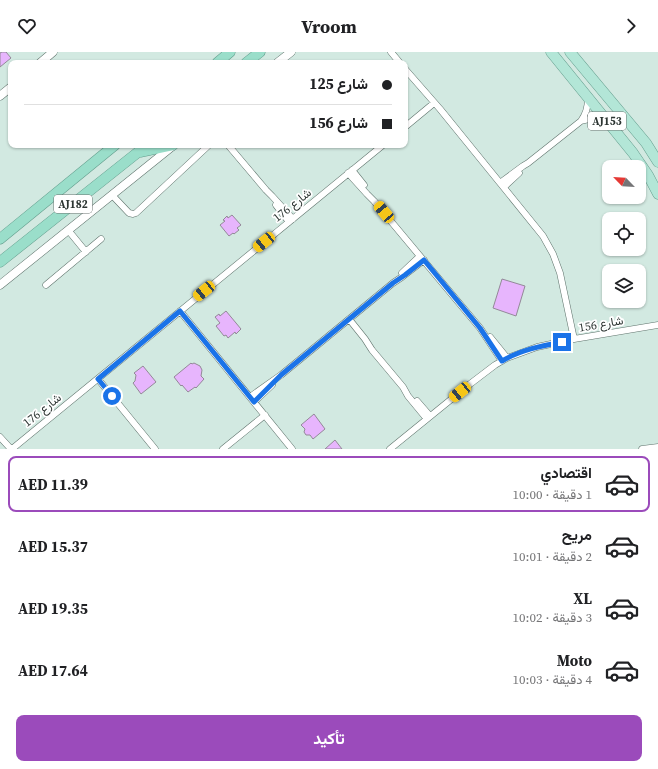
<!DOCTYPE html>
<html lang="ar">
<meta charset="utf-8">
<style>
:root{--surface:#fff;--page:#f6f6f6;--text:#202124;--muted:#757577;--line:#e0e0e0;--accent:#9b4bbb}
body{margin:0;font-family:"Source Serif 4",Vazirmatn,serif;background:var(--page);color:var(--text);direction:rtl;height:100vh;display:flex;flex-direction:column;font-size:15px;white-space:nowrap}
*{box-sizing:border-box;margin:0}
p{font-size:13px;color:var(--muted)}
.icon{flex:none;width:22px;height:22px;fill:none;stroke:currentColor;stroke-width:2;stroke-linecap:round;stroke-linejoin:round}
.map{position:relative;height:397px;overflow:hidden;direction:ltr}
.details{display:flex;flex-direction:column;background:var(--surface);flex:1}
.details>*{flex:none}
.hud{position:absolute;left:8px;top:8px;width:400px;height:88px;border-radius:8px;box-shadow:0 1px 3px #0004;direction:rtl;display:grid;align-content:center;height:88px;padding:0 16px;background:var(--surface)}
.needle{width:26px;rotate:295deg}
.buttons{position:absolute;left:602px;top:108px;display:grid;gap:8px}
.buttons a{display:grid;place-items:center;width:44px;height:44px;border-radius:8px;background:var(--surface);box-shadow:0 1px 3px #0004;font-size:20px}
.end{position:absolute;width:18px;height:18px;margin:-9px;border:5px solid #1a73e8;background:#fff;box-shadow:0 0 0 2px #fff}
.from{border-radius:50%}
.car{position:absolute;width:12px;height:24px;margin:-12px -6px;border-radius:5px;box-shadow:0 0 3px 1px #0007;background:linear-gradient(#f5c518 24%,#345 0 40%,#f5c518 0 76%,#345 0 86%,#f5c518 0)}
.hud b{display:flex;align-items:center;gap:14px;height:38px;font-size:15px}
.hud b+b{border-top:1px solid var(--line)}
.hud i{width:10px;height:10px;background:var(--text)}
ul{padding:7px 0 0;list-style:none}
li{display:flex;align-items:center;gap:12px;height:56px;margin:0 8px 6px;padding:0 8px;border:2px solid transparent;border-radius:8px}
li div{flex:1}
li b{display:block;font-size:15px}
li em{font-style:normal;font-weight:700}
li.active{border-color:var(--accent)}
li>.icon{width:36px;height:36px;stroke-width:1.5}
.cta{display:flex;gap:8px;margin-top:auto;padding:8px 16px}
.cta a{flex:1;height:46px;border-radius:8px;background:var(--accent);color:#fff;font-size:16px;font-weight:700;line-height:46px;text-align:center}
header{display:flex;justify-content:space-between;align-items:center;height:52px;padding:0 16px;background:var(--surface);font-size:18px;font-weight:700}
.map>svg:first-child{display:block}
.building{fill:#e7b5fd;stroke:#938998}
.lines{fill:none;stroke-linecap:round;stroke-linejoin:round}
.minor-casing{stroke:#5f736c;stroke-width:7}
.tertiary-casing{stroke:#5f736c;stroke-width:9}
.primary-casing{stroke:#639d8c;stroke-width:11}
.trunk-casing{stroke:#639d8c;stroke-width:11}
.minor{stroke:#fff;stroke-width:6}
.tertiary{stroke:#fff;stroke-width:8}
.primary{stroke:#b3e6d7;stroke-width:10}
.trunk{stroke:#9adeca;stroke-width:10}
.route{stroke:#1a73e8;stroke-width:5}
.labels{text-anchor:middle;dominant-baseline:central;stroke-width:3.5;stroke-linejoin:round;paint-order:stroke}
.shield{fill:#fff;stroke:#6b7270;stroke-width:1}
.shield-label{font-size:11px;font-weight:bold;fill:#2c3532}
.street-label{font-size:12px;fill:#2c3532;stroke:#fff}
</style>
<header><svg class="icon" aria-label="forward" viewBox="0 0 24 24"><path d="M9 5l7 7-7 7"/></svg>Vroom<svg class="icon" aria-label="heart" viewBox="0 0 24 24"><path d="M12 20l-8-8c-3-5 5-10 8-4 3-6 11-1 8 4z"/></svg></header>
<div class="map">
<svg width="658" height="397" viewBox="0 0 658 397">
<rect width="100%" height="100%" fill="#d2e9e1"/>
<path class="building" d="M2 0H6L11 6 0 15V1Z
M232 163 241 173 237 176 239 178 234 182 233 181 229 184 220 173 225 169 223 168 227 164 228 166Z
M502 227 525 234 516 264 493 256Z
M226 259 241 277 236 282 235 280 228 286 226 283 224 284 216 274 220 271 215 265 219 262 220 264Z
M191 311 192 312 194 311 200 314 202 318 201 324 204 327 196 336 195 335 188 340 182 333 181 334 174 325Z
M143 314 156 330 141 342 133 331 135 329 136 323 134 321Z
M314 362 325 377 313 387 310 383H306L304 380 305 377 301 373Z
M335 388 342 397H325Z"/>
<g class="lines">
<g class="minor-casing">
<path id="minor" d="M391 0 400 11
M405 17 440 57 543 184 553 202 560 221 574 287
M581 69C590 66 598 66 607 70
M405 75 434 51
M228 93 266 138 272 144 293 167
M352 118 364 133
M348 121 367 142 374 149 480 276 502 309
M500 131 523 114 528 111 581 69C586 62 588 55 588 47
M504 135 519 121
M112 143 129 161 133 162 136 161 209 93
M276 153 289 170
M68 178 86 200
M402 221 420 204
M46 233 101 187
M180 259 292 397
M349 267 365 287 372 298 403 335 408 344 427 367
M490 285 507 306
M98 327 155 397
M250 345 281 323 393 231 402 225 424 208
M417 349 430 364
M254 350 272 333
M0 385 11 397
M12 397 383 93
M223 397 265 363
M390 397 470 332 495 313 507 306 537 295 574 287 658 273
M642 397 658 395"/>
</g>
<g class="tertiary-casing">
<path id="tertiary" d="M40 11 53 0
M277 11 291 0
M0 44 11 35
M0 233 174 93"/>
</g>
<g class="primary-casing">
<path id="primary" d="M551 0 633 101 648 123 658 142
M570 0 646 91 658 110"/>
</g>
<g class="trunk-casing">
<path id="trunk" d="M217 11 230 0
M246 11 260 0
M140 100 173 93
M0 187 115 93
M0 210 147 93"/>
</g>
<use href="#minor" class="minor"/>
<use href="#tertiary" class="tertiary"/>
<use href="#primary" class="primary"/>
<use href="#trunk" class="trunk"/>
</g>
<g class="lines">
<path class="route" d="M112 344 98 327 180 259 254 350 281 323 393 231 405 223 424 208 480 276 502 309C520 298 541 294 562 290"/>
</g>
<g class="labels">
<g class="shield">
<rect x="588" y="60" width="38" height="18" rx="3"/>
<rect x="54" y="143" width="38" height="18" rx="3"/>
</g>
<g class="shield-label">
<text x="607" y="69">AJ153</text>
<text x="73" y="152">AJ182</text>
</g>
<g class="street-label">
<text transform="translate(292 153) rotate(-39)">شارع 176</text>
<text transform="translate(601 272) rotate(-10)">شارع 156</text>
<text transform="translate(42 358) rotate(-39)">شارع 176</text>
</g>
</g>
</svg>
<div class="buttons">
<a><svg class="needle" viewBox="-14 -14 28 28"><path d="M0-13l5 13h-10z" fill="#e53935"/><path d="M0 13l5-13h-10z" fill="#757577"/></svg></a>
<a><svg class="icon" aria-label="locate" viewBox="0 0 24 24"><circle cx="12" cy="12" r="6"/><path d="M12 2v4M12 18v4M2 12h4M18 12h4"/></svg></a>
<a><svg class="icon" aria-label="layers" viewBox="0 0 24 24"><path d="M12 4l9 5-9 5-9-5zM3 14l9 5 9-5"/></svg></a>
</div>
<i class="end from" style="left:112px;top:344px"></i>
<i class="end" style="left:562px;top:290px"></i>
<i class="car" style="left:384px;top:160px;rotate:320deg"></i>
<i class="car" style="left:264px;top:190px;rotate:231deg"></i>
<i class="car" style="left:204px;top:239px;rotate:231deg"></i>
<i class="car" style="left:460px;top:340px;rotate:231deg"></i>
<div class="hud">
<b><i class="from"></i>شارع 125</b>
<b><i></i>شارع 156</b>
</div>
</div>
<section class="details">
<ul>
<li class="active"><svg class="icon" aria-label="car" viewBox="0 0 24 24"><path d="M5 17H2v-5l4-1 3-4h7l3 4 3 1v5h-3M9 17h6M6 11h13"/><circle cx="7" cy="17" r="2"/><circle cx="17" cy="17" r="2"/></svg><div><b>اقتصادي</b><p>1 دقيقة · 10:00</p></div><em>AED 11.39</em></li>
<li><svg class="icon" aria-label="car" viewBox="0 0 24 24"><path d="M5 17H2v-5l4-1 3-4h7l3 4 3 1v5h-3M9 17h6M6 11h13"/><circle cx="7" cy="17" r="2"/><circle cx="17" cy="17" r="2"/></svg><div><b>مريح</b><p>2 دقيقة · 10:01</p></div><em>AED 15.37</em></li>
<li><svg class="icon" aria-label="car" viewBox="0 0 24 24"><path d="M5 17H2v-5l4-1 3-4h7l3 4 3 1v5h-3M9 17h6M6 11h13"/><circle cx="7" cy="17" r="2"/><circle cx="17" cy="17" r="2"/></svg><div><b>XL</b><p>3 دقيقة · 10:02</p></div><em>AED 19.35</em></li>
<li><svg class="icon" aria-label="car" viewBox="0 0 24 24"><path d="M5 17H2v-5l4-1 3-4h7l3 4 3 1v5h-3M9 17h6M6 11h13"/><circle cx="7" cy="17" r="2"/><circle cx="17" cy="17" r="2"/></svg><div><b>Moto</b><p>4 دقيقة · 10:03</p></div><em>AED 17.64</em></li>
</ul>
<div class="cta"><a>تأكيد</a></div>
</section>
